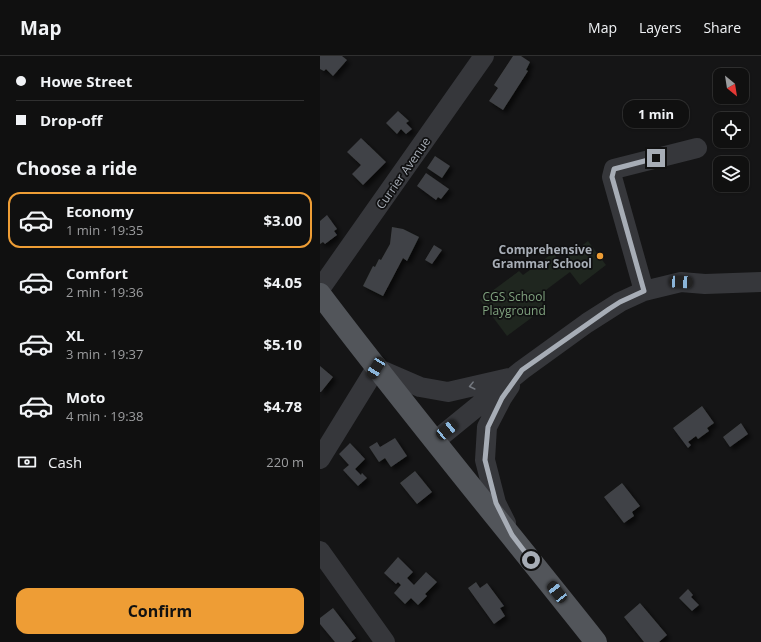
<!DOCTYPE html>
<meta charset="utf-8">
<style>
:root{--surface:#101010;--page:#191919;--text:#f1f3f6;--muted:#9c9d9f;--line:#303030;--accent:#ee9d35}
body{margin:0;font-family:"Open Sans",sans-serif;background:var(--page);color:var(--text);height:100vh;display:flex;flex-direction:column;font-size:15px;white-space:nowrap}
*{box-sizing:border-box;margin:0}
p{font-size:13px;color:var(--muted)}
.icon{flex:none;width:22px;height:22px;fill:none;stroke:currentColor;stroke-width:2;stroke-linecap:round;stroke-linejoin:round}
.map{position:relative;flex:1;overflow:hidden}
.panel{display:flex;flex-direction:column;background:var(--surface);width:320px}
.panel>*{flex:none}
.banner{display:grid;align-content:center;height:88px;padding:0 16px;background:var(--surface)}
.needle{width:26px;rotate:150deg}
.tools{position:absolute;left:393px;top:12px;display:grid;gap:8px}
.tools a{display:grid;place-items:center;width:36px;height:36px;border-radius:8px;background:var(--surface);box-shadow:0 1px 3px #0004,0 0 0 1px var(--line);font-size:20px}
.end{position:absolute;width:18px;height:18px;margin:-9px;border:5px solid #a7adb6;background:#111;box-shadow:0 0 0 2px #111}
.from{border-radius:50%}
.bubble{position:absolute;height:28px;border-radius:12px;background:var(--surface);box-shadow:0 1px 3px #0004,0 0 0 1px var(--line);font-size:13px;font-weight:700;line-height:28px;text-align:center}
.car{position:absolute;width:12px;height:24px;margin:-12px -6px;border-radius:5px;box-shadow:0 0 3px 1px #0007;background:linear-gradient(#222 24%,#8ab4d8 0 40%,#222 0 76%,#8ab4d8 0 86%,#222 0)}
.banner b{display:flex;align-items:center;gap:14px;height:38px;font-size:15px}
.banner b+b{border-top:1px solid var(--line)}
.banner i{width:10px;height:10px;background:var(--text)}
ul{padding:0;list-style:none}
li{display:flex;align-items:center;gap:12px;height:56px;margin:0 8px 6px;padding:0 8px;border:2px solid transparent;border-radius:12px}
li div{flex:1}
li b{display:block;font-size:15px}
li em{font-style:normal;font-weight:700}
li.current{border-color:var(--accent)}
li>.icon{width:36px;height:36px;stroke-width:1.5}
h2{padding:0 16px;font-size:18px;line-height:48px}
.pay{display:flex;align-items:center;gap:10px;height:44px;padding:0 16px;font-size:15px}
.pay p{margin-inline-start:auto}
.action{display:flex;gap:8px;margin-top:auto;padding:8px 16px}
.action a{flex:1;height:46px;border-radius:12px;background:var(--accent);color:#111;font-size:16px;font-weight:700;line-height:46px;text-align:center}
header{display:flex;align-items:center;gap:24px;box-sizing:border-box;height:56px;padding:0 20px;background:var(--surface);border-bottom:1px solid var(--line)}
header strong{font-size:19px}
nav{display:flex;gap:22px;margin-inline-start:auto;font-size:14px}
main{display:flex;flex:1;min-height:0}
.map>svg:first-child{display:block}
.green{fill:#1f261f}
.building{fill:#414346;filter:url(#shadow)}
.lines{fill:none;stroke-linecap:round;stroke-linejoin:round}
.minor{stroke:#36373b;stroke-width:20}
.major{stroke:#52555a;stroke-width:22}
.oneway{stroke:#74787f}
.route{stroke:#a7adb6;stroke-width:5}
.poi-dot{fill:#ee9d35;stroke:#101011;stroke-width:1.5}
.labels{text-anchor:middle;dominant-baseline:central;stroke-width:3.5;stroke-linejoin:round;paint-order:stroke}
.street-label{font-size:12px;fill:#a7adb6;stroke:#101011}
.poi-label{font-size:12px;font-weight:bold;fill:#a7adb6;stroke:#101011;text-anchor:end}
.park-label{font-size:12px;fill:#7fa17e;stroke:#101011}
</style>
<header>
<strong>Map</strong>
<nav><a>Map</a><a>Layers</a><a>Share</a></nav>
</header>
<main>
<section class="panel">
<div class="banner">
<b><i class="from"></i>Howe Street</b>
<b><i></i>Drop-off</b>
</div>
<h2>Choose a ride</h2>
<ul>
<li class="current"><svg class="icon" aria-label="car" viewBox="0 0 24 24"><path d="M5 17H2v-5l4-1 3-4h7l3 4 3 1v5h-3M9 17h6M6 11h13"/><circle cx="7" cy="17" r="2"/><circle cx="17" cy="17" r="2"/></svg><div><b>Economy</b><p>1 min · 19:35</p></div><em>$3.00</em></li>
<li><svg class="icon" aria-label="car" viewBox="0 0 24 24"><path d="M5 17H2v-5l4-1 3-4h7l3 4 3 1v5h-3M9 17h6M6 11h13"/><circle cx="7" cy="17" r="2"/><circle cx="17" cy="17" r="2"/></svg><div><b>Comfort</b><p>2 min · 19:36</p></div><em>$4.05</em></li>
<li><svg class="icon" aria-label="car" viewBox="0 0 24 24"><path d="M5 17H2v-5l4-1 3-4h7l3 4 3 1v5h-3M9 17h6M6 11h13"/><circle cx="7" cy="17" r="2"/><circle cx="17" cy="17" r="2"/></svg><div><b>XL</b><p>3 min · 19:37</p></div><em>$5.10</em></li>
<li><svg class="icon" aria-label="car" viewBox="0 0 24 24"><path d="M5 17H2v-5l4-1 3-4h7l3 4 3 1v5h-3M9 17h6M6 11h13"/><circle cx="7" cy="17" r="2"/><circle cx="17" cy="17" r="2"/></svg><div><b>Moto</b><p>4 min · 19:38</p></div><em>$4.78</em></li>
</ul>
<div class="pay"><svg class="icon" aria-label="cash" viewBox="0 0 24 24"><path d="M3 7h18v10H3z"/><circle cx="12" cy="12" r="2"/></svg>Cash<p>220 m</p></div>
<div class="action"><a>Confirm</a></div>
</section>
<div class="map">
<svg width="441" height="586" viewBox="0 0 441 586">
<defs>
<filter id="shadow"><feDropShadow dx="3.5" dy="3.5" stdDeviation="2" flood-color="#0009"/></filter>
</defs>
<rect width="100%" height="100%" fill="#151516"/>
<path class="green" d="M268 185 286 209 260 229 250 216 218 240 226 251 187 280 160 244 199 215 203 219 233 197 240 206Z"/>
<path class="building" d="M0 0H22L27 4 13 20 6 13 4 15 0 13Z
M193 0H201L210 6 206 14 208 15 183 54 169 45 178 32 174 29Z
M78 55 89 65 86 67 92 73 86 78 81 73 77 78 66 67Z
M41 82 66 106 43 129 32 118 41 109 27 96Z
M115 100 130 110 122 122 107 112Z
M106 117 129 133 121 143 118 141 116 144 97 130Z
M7 159 17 173 14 175 17 179 5 188 3 186 0 188V165Z
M72 171 83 173 99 181 87 205 83 202 63 240 43 230 53 210 55 211 59 203 61 204 70 188Z
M114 189 122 194 112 208 105 204Z
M0 310 13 321 1 336H0Z
M382 350 394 367 387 372 389 375 378 383 376 380 368 386 371 389 368 392 353 372Z
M421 367 428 378 410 391 403 381Z
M75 382 87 400 71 411 65 402 59 406 49 391 57 386 60 391Z
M30 387 45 403 35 413 41 419 42 417 47 422 38 430 23 414 29 409 19 398Z
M95 415 112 436 97 448 80 427Z
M302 427 320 450 312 456 314 460 304 467 284 441Z
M78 501 93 516 87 522 94 529 106 516 117 526 105 538 107 540 98 549 91 542 85 548 74 537 81 529 78 526 76 528 64 517Z
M156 526 160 532 167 527 184 550 180 552 185 560 174 568 148 532Z
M368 533 373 539 371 541 379 549 372 555 359 542Z
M320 547 347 579 339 586H324L304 561Z
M13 552 36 582 31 586H15L0 568V562Z"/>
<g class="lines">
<path class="minor" d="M0 233 164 0
M324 235 292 121 294 113 377 92
M115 385 202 314 267 267 300 246 324 235 361 226 385 228 441 226
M0 403 56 312 100 331 128 336 189 322
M186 467 176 447 165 404 167 371 182 342 190 330
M0 495 65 586"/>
<path class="major" d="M0 238C89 356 184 470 276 586"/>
</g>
<defs><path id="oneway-chevron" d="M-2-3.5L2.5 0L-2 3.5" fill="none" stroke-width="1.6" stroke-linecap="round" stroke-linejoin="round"/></defs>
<use class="oneway" href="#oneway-chevron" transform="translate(152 330) rotate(166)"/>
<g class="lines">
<path class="route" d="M211 504 192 479 176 447 165 404 168 371 182 342 202 314 289 253 300 246 324 235 292 121 294 113 336 102"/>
</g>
<circle class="poi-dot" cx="280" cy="200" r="4"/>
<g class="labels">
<g class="street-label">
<text transform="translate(83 117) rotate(-55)">Currier Avenue</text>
</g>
<g class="poi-label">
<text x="272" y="193">Comprehensive<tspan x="272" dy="14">Grammar School</tspan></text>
</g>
<g class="park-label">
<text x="194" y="240">CGS School<tspan x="194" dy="14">Playground</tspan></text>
</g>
</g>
</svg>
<div class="tools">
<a><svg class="needle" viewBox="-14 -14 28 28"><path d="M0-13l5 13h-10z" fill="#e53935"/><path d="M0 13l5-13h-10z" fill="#9c9d9f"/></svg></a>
<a><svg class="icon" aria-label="locate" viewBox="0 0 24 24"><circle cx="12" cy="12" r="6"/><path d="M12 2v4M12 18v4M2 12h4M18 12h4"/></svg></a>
<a><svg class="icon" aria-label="layers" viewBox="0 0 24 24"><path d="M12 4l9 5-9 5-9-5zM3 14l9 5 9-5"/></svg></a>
</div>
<i class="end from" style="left:211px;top:504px"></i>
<i class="end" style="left:336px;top:102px"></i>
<div class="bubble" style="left:303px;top:44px;width:66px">1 min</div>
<i class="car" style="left:361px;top:226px;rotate:93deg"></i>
<i class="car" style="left:56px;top:312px;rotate:212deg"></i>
<i class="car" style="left:127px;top:374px;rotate:51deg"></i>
<i class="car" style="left:237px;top:536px;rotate:322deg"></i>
</div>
</main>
